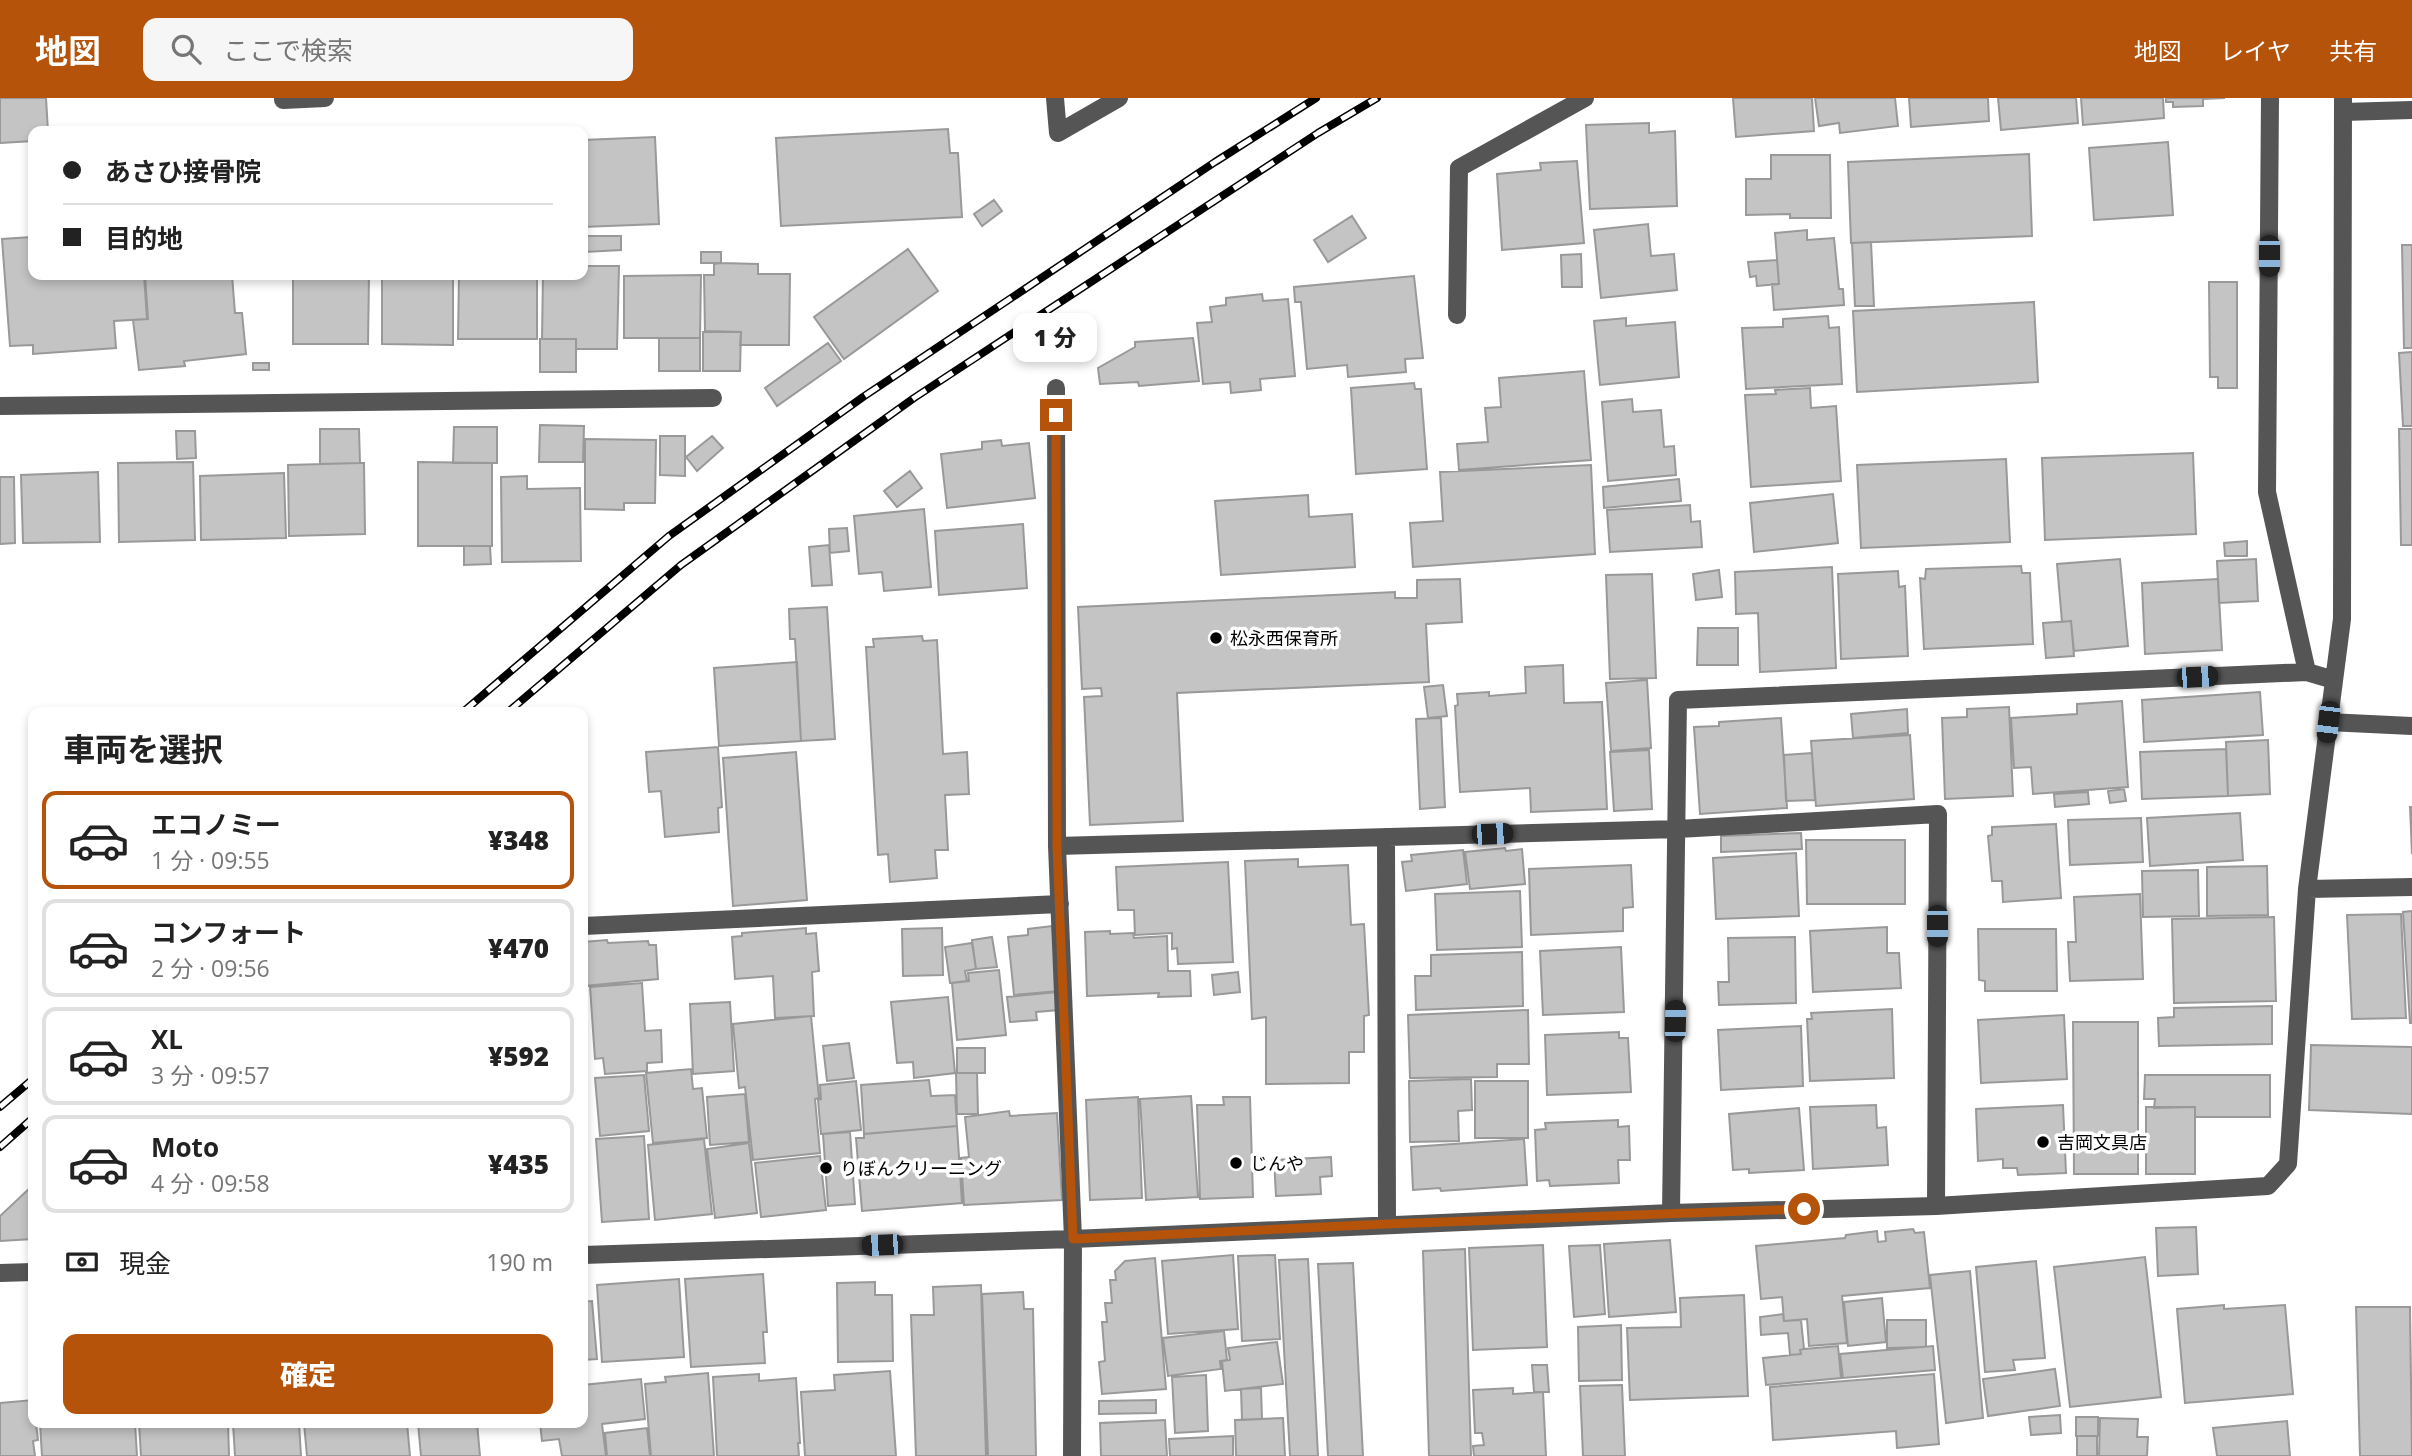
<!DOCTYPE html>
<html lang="ja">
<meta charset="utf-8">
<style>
:root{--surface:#fff;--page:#f6f6f6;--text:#222;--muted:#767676;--line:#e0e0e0;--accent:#b45309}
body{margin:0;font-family:"Open Sans","Noto Sans JP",sans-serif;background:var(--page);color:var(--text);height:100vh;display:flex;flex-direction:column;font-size:26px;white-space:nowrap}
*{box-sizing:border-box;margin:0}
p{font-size:23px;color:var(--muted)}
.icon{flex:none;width:38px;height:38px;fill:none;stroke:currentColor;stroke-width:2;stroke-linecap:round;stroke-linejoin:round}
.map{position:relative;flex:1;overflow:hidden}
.details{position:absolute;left:28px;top:609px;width:560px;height:721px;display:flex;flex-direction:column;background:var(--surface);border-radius:14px;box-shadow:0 4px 10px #0003}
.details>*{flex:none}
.hud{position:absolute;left:28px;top:28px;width:560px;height:154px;border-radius:14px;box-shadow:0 4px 10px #0003;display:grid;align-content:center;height:154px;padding:0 35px;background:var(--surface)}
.end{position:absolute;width:32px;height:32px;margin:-16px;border:9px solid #b45309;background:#fff;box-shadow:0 0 0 4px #fff}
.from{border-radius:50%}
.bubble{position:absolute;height:49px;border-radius:14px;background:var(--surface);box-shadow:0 4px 10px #0003;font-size:23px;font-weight:800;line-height:49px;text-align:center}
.car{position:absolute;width:21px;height:42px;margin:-21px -10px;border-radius:9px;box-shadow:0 0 5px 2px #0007;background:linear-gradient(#222 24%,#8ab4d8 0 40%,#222 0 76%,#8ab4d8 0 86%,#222 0)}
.hud b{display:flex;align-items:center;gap:24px;height:66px;font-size:26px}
.hud b+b{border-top:2px solid var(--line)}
.hud i{width:18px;height:18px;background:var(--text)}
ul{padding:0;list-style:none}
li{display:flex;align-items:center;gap:21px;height:98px;margin:0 14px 10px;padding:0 21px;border:4px solid var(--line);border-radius:14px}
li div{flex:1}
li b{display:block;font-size:26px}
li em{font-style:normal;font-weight:800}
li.selected{border-color:var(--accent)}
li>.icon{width:63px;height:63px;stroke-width:1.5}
h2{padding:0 35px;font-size:32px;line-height:84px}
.pay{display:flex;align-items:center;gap:18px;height:77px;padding:0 35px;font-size:26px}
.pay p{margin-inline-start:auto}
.action{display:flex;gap:14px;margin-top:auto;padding:14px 35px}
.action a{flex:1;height:80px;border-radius:14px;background:var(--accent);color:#fff;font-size:28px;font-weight:800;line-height:80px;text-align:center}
header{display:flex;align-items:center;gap:42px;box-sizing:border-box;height:98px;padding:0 35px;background:var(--accent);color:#fff}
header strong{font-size:33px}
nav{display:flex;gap:38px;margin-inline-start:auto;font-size:24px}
.search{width:490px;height:63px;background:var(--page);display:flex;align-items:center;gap:18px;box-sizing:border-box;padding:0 24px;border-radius:14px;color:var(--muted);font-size:26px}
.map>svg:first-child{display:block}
.building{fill:#c4c4c4;stroke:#999;stroke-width:2}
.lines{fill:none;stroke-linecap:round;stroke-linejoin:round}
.minor{stroke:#555;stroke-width:18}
.rail-casing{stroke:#000;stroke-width:8}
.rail{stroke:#fff;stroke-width:5;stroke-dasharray:16;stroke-linecap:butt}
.route{stroke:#b45309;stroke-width:9}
.poi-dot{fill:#000;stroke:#fff;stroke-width:2.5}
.labels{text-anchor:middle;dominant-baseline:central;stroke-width:7;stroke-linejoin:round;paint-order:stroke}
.poi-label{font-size:18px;fill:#000;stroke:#fff;text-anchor:start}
</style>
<header>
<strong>地図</strong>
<div class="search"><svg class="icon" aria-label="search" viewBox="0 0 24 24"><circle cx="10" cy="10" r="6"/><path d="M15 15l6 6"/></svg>ここで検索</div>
<nav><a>地図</a><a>レイヤ</a><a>共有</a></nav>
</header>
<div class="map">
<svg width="2412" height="1358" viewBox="0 0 2412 1358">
<rect width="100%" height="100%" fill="#fff"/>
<path class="building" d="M0 0H46L48 33H33V43L0 45Z
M1733 0H1812L1814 33 1736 39Z
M1815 0H1895L1898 28 1840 35 1839 25 1819 28Z
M1909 0H1988L1989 23 1911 29Z
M1998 0H2076L2078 25 2001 32Z
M2081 0H2163L2164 20 2083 27Z
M2166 0H2225L2203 1V8L2173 9V4H2166Z
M1649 25V35L1675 33 1677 108 1590 111 1586 27Z
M948 31 950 55H958L962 119 781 128 776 40Z
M655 39 659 126 583 129V42Z
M2168 44 2173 117 2094 122 2089 50Z
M2029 56 2032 138 1851 145 1848 64Z
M1771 57H1830L1831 120H1790V116L1746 117V81H1771Z
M1577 63 1584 145 1502 152 1497 76 1541 72 1540 65Z
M994 102 1002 113 982 128 974 116Z
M33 117V177H144L147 221 114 223 116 250 33 256V247L10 248 2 141 32 139 31 118Z
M1352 118 1366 140 1328 164 1314 142Z
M1648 126 1651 158 1674 156 1677 192 1601 200 1594 132Z
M1807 132V142L1834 140 1839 191H1843L1844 207 1774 212 1772 186H1779L1775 135Z
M585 138H621V152L585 154Z
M1871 144 1874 208H1855L1852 145Z
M2402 147H2412V250H2404Z
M908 151 938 193 844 261 814 219Z
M701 154H721V165H701Z
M1581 156 1582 189H1562L1561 157Z
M1777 162 1779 186 1757 188 1756 178 1750 179 1748 164Z
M721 165 758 166V176H790L789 247H740L741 234 705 233 704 177H714V166Z
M583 168H619L617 251H576V241H542L543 177H583Z
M145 177H232L235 215H242L246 256 184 263 185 268 139 272 133 222 148 221Z
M293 177H369L368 246H293Z
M382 177H453V247L382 246Z
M459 177H537V241H458Z
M701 177 700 240H624V178Z
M1414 178 1423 260 1405 261 1406 274 1348 279 1347 267 1307 271 1301 204H1295L1294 189Z
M2209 184H2237V290H2218V279H2210Z
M1262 196 1263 203 1288 201 1295 278 1260 281 1261 292 1231 295 1230 284 1203 286 1197 225 1212 224 1210 209 1226 207V200Z
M2034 204 2038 284 1857 294 1853 213Z
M1828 218 1829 230 1839 229 1842 286 1746 291 1742 230 1783 229V221Z
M1626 220V228L1675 224 1679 279 1600 287 1594 223Z
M703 234H741L740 273H703Z
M659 240H700V273H659Z
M1193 240 1199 283 1139 288 1138 284 1100 286 1098 270 1135 249V244Z
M540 241H576V274H540Z
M828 245 841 263 777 308 765 290Z
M2412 254V328H2403L2399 255Z
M253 265H269V272H253Z
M1584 273 1591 362 1459 372 1457 346 1488 344 1485 310 1501 309 1499 280Z
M1414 285 1415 291H1421L1427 371 1356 376 1351 290Z
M1810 290 1811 310 1836 308 1841 383 1751 389 1745 297 1776 296 1775 292Z
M1632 301 1633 314 1661 312 1664 349 1674 348 1676 377 1608 383 1602 304Z
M540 327 584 328 583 364H539Z
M454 329H497V365H453Z
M320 331H359L360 365 320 366Z
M2399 331H2412V447H2401Z
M176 333H195L196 360 177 361Z
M660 338H685V378L660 377Z
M712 338 723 350 697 373 686 359Z
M585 341 656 342 655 405H624V412L585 411Z
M1001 342 1002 348 1029 345 1035 400 947 410 941 356 982 351V344Z
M2193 355 2196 436 2045 442 2042 360Z
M2006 361 2010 444 1861 450 1857 367Z
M193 364 195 442 119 444 118 365Z
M418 364 492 365V448H418Z
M360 365H364L365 436 289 438 288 367Z
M1591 367 1595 456 1413 469 1410 425 1443 423 1440 374Z
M910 373 922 390 897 409 884 393Z
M98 374 100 444 23 445 21 377Z
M284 375 286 440 201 442 200 378Z
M527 378V391L580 390 581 463 502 464 501 379Z
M0 379H14L15 445 0 446Z
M1679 381 1681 403 1604 410 1603 389Z
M1833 396 1838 445 1754 454 1750 405Z
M1308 397 1309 419 1352 416 1355 469 1221 477 1215 403Z
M1690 407 1691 424 1700 423 1702 449 1610 454 1607 412Z
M924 411 931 489 884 493 882 474 859 476 854 418Z
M1023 426 1027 490 939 497 935 433Z
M847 430 849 453 830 455 829 431Z
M2247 443V458H2225L2224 445Z
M829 447 832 487 812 488 809 449Z
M464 448H490L491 466 464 467Z
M2120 461 2128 548 2074 553 2071 523 2062 524 2057 466Z
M2256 461 2258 503 2219 505 2217 463Z
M2021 468 2022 475H2030L2033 546 1924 551 1920 480 1925 481 1926 471Z
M1832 469 1836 570 1760 574 1758 515 1736 516 1735 474Z
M1719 472 1722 499 1696 502 1693 476Z
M1898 473 1899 489 1905 488 1908 558 1841 561 1838 476Z
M1652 476 1656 580 1610 581 1606 477Z
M1460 481 1462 524 1426 526 1429 584 1177 595 1183 723 1090 727 1084 599 1102 598 1101 590 1082 591 1078 509 1395 494V500H1417V482Z
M2218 481 2222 552 2145 556 2142 485Z
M827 509 835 641 801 643 795 541H790L789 511Z
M2071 523 2074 558 2046 560 2043 525Z
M1698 530H1738V567H1697Z
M922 538 923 543 937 542 943 656 967 654 969 696 945 697 948 752H935L937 780 890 784 888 756 878 757 866 549H874L873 541Z
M797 564 801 643 719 648 714 570Z
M1563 567 1564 605 1602 604 1607 711 1531 714 1530 690 1460 694 1455 608 1458 607 1457 596 1489 594V598L1526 595 1525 569Z
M1647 582 1651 650 1611 653 1606 585Z
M1443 587 1447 618 1428 620 1424 589Z
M2260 594 2263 637 2144 644 2142 602Z
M2122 603 2128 689 2033 696 2031 669 2014 670 2011 620 2077 616V606Z
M2009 609 2013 698 1945 701 1942 620 1967 619V611Z
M1907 611 1908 635 1853 640 1851 616Z
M1441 620 1445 709 1420 711 1416 621Z
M1781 620 1787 710 1700 716 1694 629 1719 628V624Z
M1910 637 1914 701 1816 708 1811 643Z
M2268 642 2270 696 2228 698 2226 644Z
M718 649 722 709 718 710 719 734 665 739 661 693 649 694 646 654Z
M2226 651 2228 698 2142 701 2140 654Z
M1649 652 1652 711 1614 713 1610 654Z
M796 654 807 802 733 808 723 660Z
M1812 655 1815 702 1786 703 1784 657Z
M2124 691 2126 703 2110 705 2108 693Z
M2088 694 2089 706 2055 709 2054 696Z
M2410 709H2412V756Z
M2240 715 2243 762 2150 768 2147 720Z
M2141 720 2143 764 2070 767 2068 722Z
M2056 726 2061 800 2003 804 2002 783H1992L1988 738 1992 737V729Z
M1801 735 1802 751 1721 754V738Z
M1806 742H1905V806H1807Z
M1505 750 1506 753 1522 751 1525 786 1470 791 1465 754Z
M1463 752 1467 786 1406 793 1402 764 1412 763 1411 757Z
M1796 755 1799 818 1716 821 1713 760Z
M1298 761V769L1348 767 1351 827 1364 826 1369 917 1364 918V954H1349V985L1266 986V919L1252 921 1245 763Z
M1228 764 1233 864 1178 866 1177 850 1172 851V835L1135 837 1134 812H1118L1116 769Z
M1631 767 1633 809 1623 810V833L1531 837 1529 771Z
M2267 768 2268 817 2207 818V769Z
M2198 772 2199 818 2143 819 2142 773Z
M1520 793 1522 849 1437 852 1435 796Z
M2140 796 2143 881 2070 883 2068 844H2076L2074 799Z
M2412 813V925H2410L2403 814Z
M2401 816 2406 920 2352 921 2347 817Z
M2274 819 2276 903 2174 905 2172 821Z
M1052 828 1059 893 1014 897 1008 839 1028 837V831Z
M1887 829V855H1899L1901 890 1813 894 1810 833Z
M806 830V836L816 835 819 873 812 874 814 918 775 920 773 878 735 881 732 839 742 838V835Z
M942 830 943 877 903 878 902 831Z
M1978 831H2056L2057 893H1985V883L1979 882Z
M1110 833V836L1133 835 1134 840 1167 838 1168 873H1190L1191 898 1158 899 1159 895 1087 898 1085 834Z
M992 839 997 869 976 871 972 842Z
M1795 839 1796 905 1719 907 1718 884H1729L1728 840Z
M607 842 608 845 648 843 649 847H656L658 881 585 888 586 902H583V844Z
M972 845 976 871 965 873 967 883 950 885 945 849Z
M1621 849 1624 914 1543 917 1540 853Z
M1522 854 1523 908 1416 912 1415 878H1431V857Z
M999 872 1006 937 957 942 952 885 969 883 968 875Z
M1238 874 1240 894 1214 897 1212 877Z
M642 885 645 933 661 932 662 964 647 965V973L605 976 603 960 595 961 590 889Z
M1058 894 1059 912 1036 914 1037 922 1010 924 1007 899Z
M948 899 955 975 914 980 913 964 897 965 891 904Z
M730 904 734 973 693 976 690 906Z
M2272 908V946L2159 948 2158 920 2174 919V910Z
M1892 911 1894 980 1810 983 1807 921H1812L1811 915Z
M1528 912 1529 966H1497V979L1410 980 1408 917Z
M2064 917 2067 981 1981 985 1978 922Z
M811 918 819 1000 815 1001 820 1055 753 1062 745 989 739 990 733 926Z
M2073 924H2138V1076H2074Z
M1801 928 1803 988 1721 992 1718 932Z
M1619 934V940H1628L1631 994 1547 997 1545 937Z
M849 945 854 980 827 983 823 948Z
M2311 947 2412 949V1016L2309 1012Z
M957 950H985V975H957Z
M691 971 693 991 702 990 707 1040 653 1045 646 975Z
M956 975H977L978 1016H957Z
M644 977 649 1033 600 1038 595 980Z
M2145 977H2270V1019H2195V1009L2154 1010 2155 1001H2144Z
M1471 981 1472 1012 1458 1013 1459 1043 1410 1044 1409 983Z
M929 982 931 998 955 997 957 1028 864 1036 861 987Z
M856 983 861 1032 821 1036 818 1002 821 1001 820 987Z
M1475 983H1528V1040H1475Z
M745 996 749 1044 710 1047 707 999Z
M1191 998 1198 1099 1146 1102 1140 1001Z
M1138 999 1142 1100 1090 1102 1086 1002Z
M1223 999H1250L1253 1099 1200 1101 1197 1007H1224Z
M1876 1007 1877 1030 1886 1029 1888 1067 1813 1071 1810 1009Z
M2063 1007 2066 1075 2018 1077 2017 1070H2003V1061L1978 1063 1976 1011Z
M2146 1009H2195V1076H2146Z
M1799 1010 1804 1072 1749 1075V1071L1733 1072 1729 1016Z
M1009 1013 1010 1018 1057 1015 1062 1102 964 1107 961 1060 969 1059 965 1019Z
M1618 1022V1029L1629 1028 1630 1062H1618L1619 1085 1550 1088 1549 1082 1537 1083 1535 1032 1546 1031 1545 1025Z
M957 1028 962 1105 862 1113 856 1040H864V1036Z
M850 1034 855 1106 828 1108 823 1036Z
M644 1038 649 1121 602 1124 596 1041Z
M704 1041 712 1116 655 1122 648 1047Z
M1524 1041 1527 1087 1441 1093 1440 1090 1413 1092 1411 1049Z
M749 1045 757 1115 715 1120 707 1051Z
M820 1058 826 1112 761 1119 755 1065Z
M1331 1059 1332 1078 1320 1079 1321 1096 1276 1098 1274 1062Z
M33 1087V1141L0 1143V1118Z
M2196 1129 2198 1176 2158 1178 2156 1130Z
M1913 1131 1915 1135 1924 1134 1930 1190 1842 1198 1847 1245 1809 1248 1807 1221 1784 1223 1782 1199 1761 1201 1756 1148 1845 1140 1846 1137 1877 1133 1878 1144 1886 1143 1885 1134Z
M1670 1142 1676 1214 1609 1219 1604 1146Z
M1543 1147 1547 1249 1473 1252 1469 1150Z
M1600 1147 1605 1216 1574 1219 1569 1148Z
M1465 1151 1471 1358H1429L1423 1153Z
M1233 1157 1238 1231 1168 1236 1162 1163Z
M1275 1157 1280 1241 1242 1243 1238 1158Z
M2145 1159 2161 1299 2070 1309 2054 1169Z
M1155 1160 1166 1291 1102 1296 1099 1264 1105 1263 1102 1224H1107L1105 1205H1112L1110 1182H1116L1115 1173 1125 1163Z
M1308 1161 1318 1358H1290L1279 1162Z
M2036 1163 2045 1260 2013 1262 2015 1272 1985 1274 1976 1169Z
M1353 1165 1363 1358H1328L1318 1166Z
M1970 1173 1983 1320 1946 1325 1930 1177Z
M763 1176 767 1234H763L765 1265 691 1269 685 1181Z
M679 1181 684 1259 602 1264 597 1187Z
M875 1184V1197H892L893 1263 838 1264 837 1185Z
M981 1187 986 1358H916L911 1217H934L933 1189Z
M1023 1194 1024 1211H1033L1036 1358H988L982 1196Z
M1744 1197 1748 1298 1630 1302 1627 1230 1681 1229 1680 1200Z
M1882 1200 1886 1244 1848 1248 1844 1204Z
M592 1203 597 1261 583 1262V1204Z
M2224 1207V1211L2285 1207 2293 1296 2185 1305 2177 1211Z
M2356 1209H2410L2412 1358H2360Z
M1783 1216 1784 1223 1801 1222 1804 1251 1800 1252 1801 1256 1790 1257 1788 1235 1761 1237 1760 1219Z
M1887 1222H1926V1249L1887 1250Z
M1621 1227 1622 1282 1579 1283 1578 1229Z
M1224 1233 1227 1262 1220 1263 1221 1271 1168 1278 1163 1240Z
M1277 1244 1283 1286 1225 1293 1222 1263 1230 1262 1228 1250Z
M1838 1248 1841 1280 1766 1287 1763 1260 1801 1256 1800 1252 1804 1251Z
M1933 1248 1935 1272 1843 1280 1840 1256Z
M1532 1267H1547L1549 1294H1534Z
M2055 1271 2060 1308 1988 1318 1983 1281Z
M890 1273 896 1358H805L801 1294 835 1292 834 1277Z
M708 1275 714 1358H651L645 1286 666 1284 665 1279Z
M759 1276V1283L796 1280 800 1345H798L799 1358H717L713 1279Z
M1934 1276 1939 1346 1897 1350 1896 1333 1773 1342 1770 1289Z
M1206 1277 1208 1333 1175 1335 1172 1279Z
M641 1281 645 1321 602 1326 606 1358H562L559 1341 542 1343 540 1325H583V1287Z
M1622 1287 1625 1358H1583L1580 1288Z
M1261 1290 1262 1321 1242 1322 1241 1291Z
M1513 1290V1296L1543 1294 1546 1358H1474L1473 1348 1484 1347 1482 1335H1475L1473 1292Z
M33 1302V1325H36L38 1342 33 1343 35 1358H0V1305Z
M1156 1302V1315L1099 1316V1303Z
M2060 1317 2061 1335 2031 1337 2029 1319Z
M2076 1319H2098V1338H2076Z
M1283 1320 1285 1358H1236L1235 1322Z
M2100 1320 2138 1321 2137 1339H2148L2147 1358H2099Z
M1165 1322 1167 1358H1101L1100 1325Z
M2287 1323 2290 1358H2217L2213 1330Z
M40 1325H135L137 1358H42Z
M139 1325H228L229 1358H141Z
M233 1325H299L301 1358H235Z
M304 1325H407L410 1358H307Z
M418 1325H477L480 1358H421Z
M647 1330 650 1358H607L605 1335Z
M1233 1338V1358H1170L1169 1341Z
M2077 1338H2097V1358H2077Z"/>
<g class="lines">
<path class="minor" d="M283 0V2L325 0
M1055 0 1058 35 1119 0
M2270 0 2267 394 2307 574
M2343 14 2412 12
M1457 217 1459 70 1585 0
M1056 290 1057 748 1073 1141 1671 1115 1936 1108 2268 1088 2288 1066 2307 791 2342 521 2343 0
M0 308 713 300
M2328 624 2412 628
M1386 739 1387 1126
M1057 748 1678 731 1938 716 1936 1108
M2307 791 2412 789
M583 828 1060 806
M1671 1115 1678 602 2307 574 2334 582
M583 1157 1073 1141 1072 1358
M0 1175 33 1174"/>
<g class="rail-casing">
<path id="rail" d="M463 614 669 438 863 299 1215 64 1316 0
M508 614 681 467 914 300 1318 35 1377 0
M0 1009 33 981
M0 1049 33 1020"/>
</g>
<use href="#rail" class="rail"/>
</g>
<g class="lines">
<path class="route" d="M1056 317 1057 748 1073 1141 1387 1126 1804 1111"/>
</g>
<g class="poi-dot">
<circle cx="1216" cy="540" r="7"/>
<circle cx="2043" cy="1044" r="7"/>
<circle cx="1236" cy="1065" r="7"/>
<circle cx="826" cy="1070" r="7"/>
</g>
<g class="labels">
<g class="poi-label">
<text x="1230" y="540">松永西保育所</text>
<text x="2057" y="1044">吉岡文具店</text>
<text x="1250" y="1065">じんや</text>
<text x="840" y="1070">りぼんクリーニング</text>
</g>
</g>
</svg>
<i class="end from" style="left:1804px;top:1111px"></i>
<i class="end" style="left:1056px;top:317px"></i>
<div class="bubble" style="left:1013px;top:215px;width:84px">1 分</div>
<i class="car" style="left:2269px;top:158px;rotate:180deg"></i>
<i class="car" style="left:2197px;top:579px;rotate:87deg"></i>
<i class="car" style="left:2328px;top:624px;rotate:187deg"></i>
<i class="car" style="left:1492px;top:736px;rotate:88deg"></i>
<i class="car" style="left:1937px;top:828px;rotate:180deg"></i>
<i class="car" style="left:1675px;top:923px;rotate:1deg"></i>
<i class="car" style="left:882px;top:1147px;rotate:268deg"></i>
<div class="hud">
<b><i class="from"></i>あさひ接骨院</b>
<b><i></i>目的地</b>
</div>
<section class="details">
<h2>車両を選択</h2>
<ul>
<li class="selected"><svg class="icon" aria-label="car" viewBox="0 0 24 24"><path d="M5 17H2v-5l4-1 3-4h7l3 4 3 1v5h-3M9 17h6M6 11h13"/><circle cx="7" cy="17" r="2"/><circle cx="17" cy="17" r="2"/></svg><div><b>エコノミー</b><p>1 分 · 09:55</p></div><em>¥348</em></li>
<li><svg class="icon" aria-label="car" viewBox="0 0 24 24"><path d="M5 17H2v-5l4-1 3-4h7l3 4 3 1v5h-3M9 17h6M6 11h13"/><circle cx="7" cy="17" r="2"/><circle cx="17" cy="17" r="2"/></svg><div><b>コンフォート</b><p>2 分 · 09:56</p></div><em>¥470</em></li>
<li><svg class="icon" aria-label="car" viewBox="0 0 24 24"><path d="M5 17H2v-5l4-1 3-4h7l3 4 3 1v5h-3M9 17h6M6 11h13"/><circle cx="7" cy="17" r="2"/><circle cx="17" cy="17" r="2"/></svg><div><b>XL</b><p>3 分 · 09:57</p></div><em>¥592</em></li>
<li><svg class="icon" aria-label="car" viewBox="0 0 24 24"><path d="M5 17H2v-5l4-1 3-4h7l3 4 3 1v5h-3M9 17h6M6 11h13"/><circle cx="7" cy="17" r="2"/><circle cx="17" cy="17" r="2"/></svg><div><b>Moto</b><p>4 分 · 09:58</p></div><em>¥435</em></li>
</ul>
<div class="pay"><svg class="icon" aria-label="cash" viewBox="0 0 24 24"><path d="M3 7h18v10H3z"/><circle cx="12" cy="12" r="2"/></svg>現金<p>190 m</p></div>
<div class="action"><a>確定</a></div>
</section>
</div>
